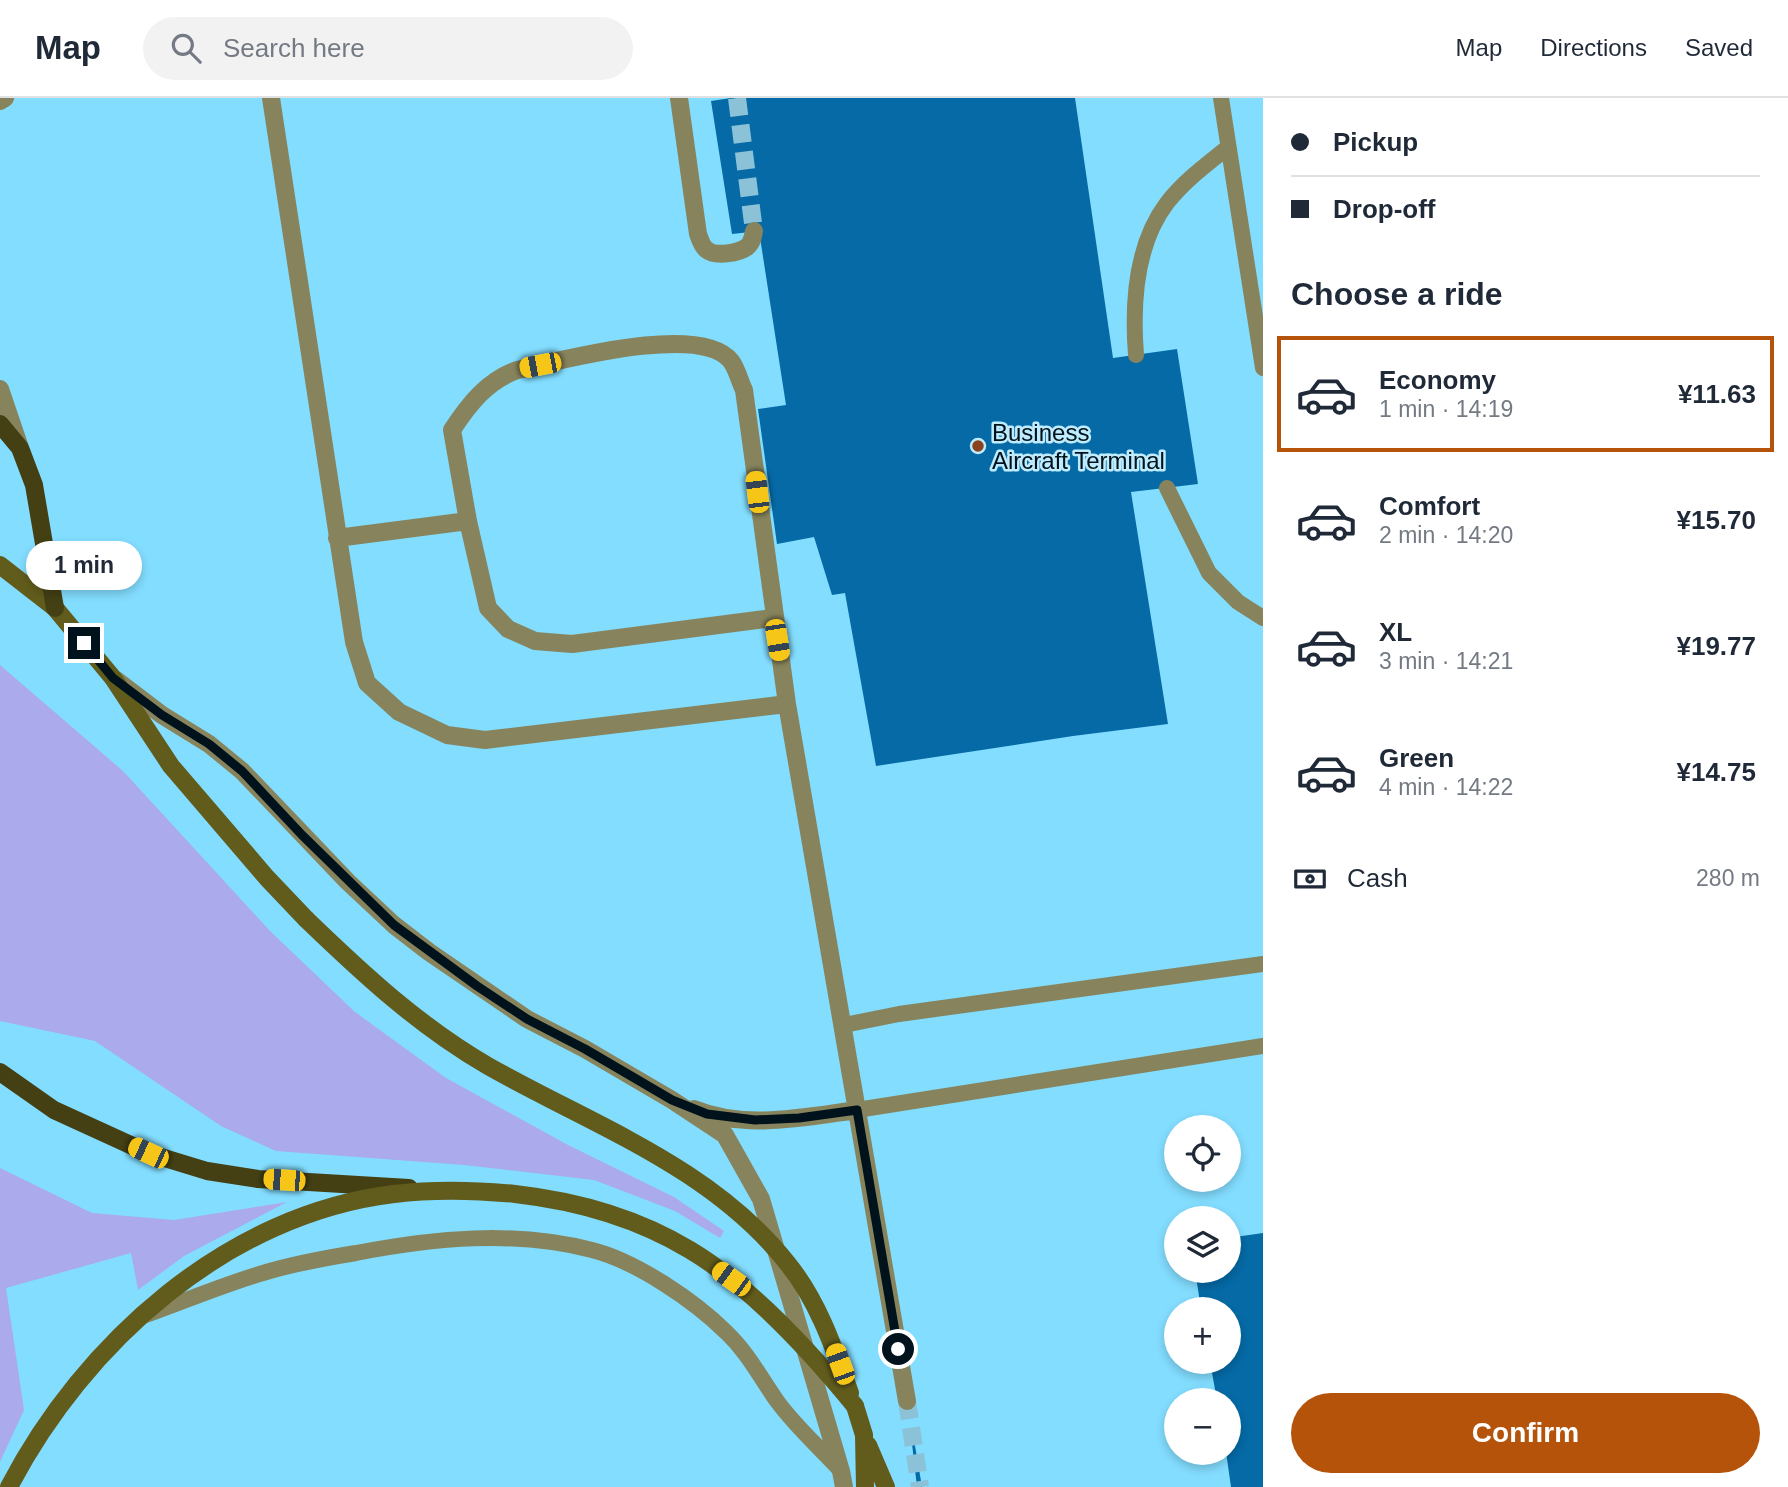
<!DOCTYPE html>
<meta charset="utf-8">
<style>
:root{--surface:#fff;--page:#f2f2f3;--text:#1f2937;--muted:#747a83;--line:#e0e1e3;--accent:#b45309}
body{margin:0;font-family:Arial,sans-serif;background:var(--page);color:var(--text);height:100vh;display:flex;flex-direction:column;font-size:26px;white-space:nowrap}
*{box-sizing:border-box;margin:0}
p{font-size:23px;color:var(--muted)}
.icon{flex:none;width:38px;height:38px;fill:none;stroke:currentColor;stroke-width:2;stroke-linecap:round;stroke-linejoin:round}
.map{position:relative;flex:1;overflow:hidden}
.details{display:flex;flex-direction:column;background:var(--surface);width:525px}
.details>*{flex:none}
.hud{display:grid;align-content:center;height:154px;padding:0 28px;background:var(--surface)}
.buttons{position:absolute;left:1164px;top:1017px;display:grid;gap:14px}
.buttons a{display:grid;place-items:center;width:77px;height:77px;border-radius:50%;background:var(--surface);box-shadow:0 4px 10px #0003;font-size:35px}
.end{position:absolute;width:32px;height:32px;margin:-16px;border:9px solid #00121b;background:#fff;box-shadow:0 0 0 4px #fff}
.from{border-radius:50%}
.bubble{position:absolute;height:49px;border-radius:24px;background:var(--surface);box-shadow:0 4px 10px #0003;font-size:23px;font-weight:700;line-height:49px;text-align:center}
.car{position:absolute;width:21px;height:42px;margin:-21px -10px;border-radius:9px;box-shadow:0 0 5px 2px #0007;background:linear-gradient(#f5c518 24%,#345 0 40%,#f5c518 0 76%,#345 0 86%,#f5c518 0)}
.hud b{display:flex;align-items:center;gap:24px;height:66px;font-size:26px}
.hud b+b{border-top:2px solid var(--line)}
.hud i{width:18px;height:18px;background:var(--text)}
ul{padding:0;list-style:none}
li{display:flex;align-items:center;gap:21px;height:116px;margin:0 14px 10px;padding:0 14px;border:4px solid transparent;border-radius:0px}
li div{flex:1}
li b{display:block;font-size:26px}
li em{font-style:normal;font-weight:700}
li.active{border-color:var(--accent)}
li>.icon{width:63px;height:63px;stroke-width:1.5}
h2{padding:0 28px;font-size:32px;line-height:84px}
.pay{display:flex;align-items:center;gap:18px;height:77px;padding:0 28px;font-size:26px}
.pay p{margin-inline-start:auto}
.button{display:flex;gap:14px;margin-top:auto;padding:14px 28px}
.button a{flex:1;height:80px;border-radius:42px;background:var(--accent);color:#fff;font-size:28px;font-weight:700;line-height:80px;text-align:center}
header{display:flex;align-items:center;gap:42px;box-sizing:border-box;height:98px;padding:0 35px;background:var(--surface);border-bottom:2px solid var(--line)}
header strong{font-size:33px}
nav{display:flex;gap:38px;margin-inline-start:auto;font-size:24px}
.search{width:490px;height:63px;background:var(--page);display:flex;align-items:center;gap:18px;box-sizing:border-box;padding:0 24px;border-radius:38px;color:var(--muted);font-size:26px}
main{display:flex;flex:1;min-height:0}
.map>svg:first-child{display:block}
.built{fill:#83ddff;fill-rule:evenodd}
.green{fill:#aaaaec}
.building{fill:#056aa6}
.lines{fill:none;stroke-linecap:round;stroke-linejoin:round}
.street-tunnel{stroke:#8bc2d8;stroke-width:18;stroke-dasharray:18 9;stroke-linecap:butt}
.lane{stroke:#87845d;stroke-width:16}
.street{stroke:#87845d;stroke-width:18}
.secondary{stroke:#625c1c;stroke-width:18}
.primary{stroke:#444014;stroke-width:18}
.secondary-bridge{stroke:#625c1c;stroke-width:18}
.route{stroke:#00121b;stroke-width:9}
.poi-dot{fill:#8a4321;stroke:#beebfd;stroke-width:2.5}
.labels{text-anchor:middle;dominant-baseline:central;stroke-width:5;stroke-linejoin:round;paint-order:stroke}
.poi-label{font-size:24px;fill:#00121b;stroke:#beebfd;text-anchor:start}
</style>
<header>
<strong>Map</strong>
<div class="search"><svg class="icon" aria-label="search" viewBox="0 0 24 24"><circle cx="10" cy="10" r="6"/><path d="M15 15l6 6"/></svg>Search here</div>
<nav><a>Map</a><a>Directions</a><a>Saved</a></nav>
</header>
<main>
<div class="map">
<svg width="1263" height="1389" viewBox="0 0 1263 1389">
<rect width="100%" height="100%" fill="#a3e1f9"/>
<path class="built" d="M0 0H1263V1389H0ZM1176 1029H1228V1082H1176ZM1176 1120H1228V1172H1176ZM1176 1211H1228V1264H1176ZM1176 1302H1228V1354H1176Z"/>
<path class="green" d="M0 567 123 673 270 833 355 914 446 980 568 1047 674 1099 724 1133 720 1140 675 1113 594 1082 464 1067 276 1053 221 1028 95 943 0 923Z
M0 1070 92 1115 174 1122 287 1104 184 1158 138 1192 131 1155 6 1190 24 1312 0 1364Z"/>
<path class="building" d="M731 0H1075L1113 260 1177 251 1198 386 1131 394 1168 626 1073 638 876 668 845 495 832 497 814 439 777 446 758 311 786 307 759 133 732 136 711 3Z
M1263 1135V1389H1231L1226 1354H1228V1302H1217L1210 1264H1228V1211H1201L1195 1172H1228V1140Z
M913 1336 922 1389H917L911 1337Z"/>
<g class="lines">
<path class="street-tunnel" d="M737 0 754 133
M907 1303 920 1389"/>
<path class="lane" d="M1221 0 1263 270
M1136 257C1132 206 1135 147 1167 105 1184 83 1206 67 1227 50
M1167 390 1209 475 1238 504 1263 520
M844 927 899 916 1263 866
M857 1012 1263 948
M143 1218C183 1204 222 1187 263 1175 293 1166 325 1160 356 1155 434 1140 514 1132 592 1152 636 1163 695 1203 727 1235 748 1255 760 1279 777 1303 795 1328 820 1350 841 1373"/>
<path class="street" d="M271 0 354 544 367 585 399 614 447 637 485 642 787 606
M679 0 698 136C700 141 702 149 707 152 715 159 739 155 747 149 752 145 753 139 754 133
M0 3 5 0
M0 291 19 347
M337 440 468 423
M773 520 572 546 535 543 508 531 488 510 468 423 452 332C469 306 487 283 517 272 560 263 700 224 731 263 737 271 740 284 744 292L787 606 907 1303
M116 582 162 617 209 646 242 673 348 784 394 827 429 854 527 921 585 951 672 1002 725 1037 761 1101 841 1373 844 1389
M694 1011C745 1032 805 1019 857 1012"/>
<path class="secondary" d="M0 467 55 510 113 580 171 668 267 780 306 821
M855 1308 864 1337 865 1389
M868 1347 886 1389"/>
<path class="primary" d="M0 326 20 350 34 387 55 510
M0 974 54 1012 148 1055 207 1073 258 1081 409 1090"/>
<path class="secondary-bridge" d="M306 821C363 876 419 928 488 968 592 1027 712 1069 788 1166 818 1203 834 1250 850 1295
M9 1389C84 1245 227 1116 394 1096 434 1091 475 1092 515 1096 577 1103 637 1120 690 1152 752 1189 810 1253 855 1308"/>
</g>
<g class="lines">
<path class="route" d="M84 545 113 580 162 617 209 646 242 673 302 737 394 827 477 888 527 921 585 951 672 1002 707 1016 755 1022 799 1020 857 1012 898 1251"/>
</g>
<circle class="poi-dot" cx="978" cy="348" r="7"/>
<g class="labels">
<g class="poi-label">
<text x="992" y="334">Business<tspan x="992" dy="28">Aircraft Terminal</tspan></text>
</g>
</g>
</svg>
<div class="buttons">
<a><svg class="icon" aria-label="locate" viewBox="0 0 24 24"><circle cx="12" cy="12" r="6"/><path d="M12 2v4M12 18v4M2 12h4M18 12h4"/></svg></a>
<a><svg class="icon" aria-label="layers" viewBox="0 0 24 24"><path d="M12 4l9 5-9 5-9-5zM3 14l9 5 9-5"/></svg></a>
<a>+</a>
<a>−</a>
</div>
<i class="end from" style="left:898px;top:1251px"></i>
<i class="end" style="left:84px;top:545px"></i>
<div class="bubble" style="left:26px;top:443px;width:116px">1 min</div>
<i class="car" style="left:540px;top:267px;rotate:259deg"></i>
<i class="car" style="left:757px;top:394px;rotate:353deg"></i>
<i class="car" style="left:777px;top:542px;rotate:171deg"></i>
<i class="car" style="left:148px;top:1055px;rotate:295deg"></i>
<i class="car" style="left:284px;top:1082px;rotate:274deg"></i>
<i class="car" style="left:731px;top:1181px;rotate:306deg"></i>
<i class="car" style="left:840px;top:1266px;rotate:340deg"></i>
</div>
<section class="details">
<div class="hud">
<b><i class="from"></i>Pickup</b>
<b><i></i>Drop-off</b>
</div>
<h2>Choose a ride</h2>
<ul>
<li class="active"><svg class="icon" aria-label="car" viewBox="0 0 24 24"><path d="M5 17H2v-5l4-1 3-4h7l3 4 3 1v5h-3M9 17h6M6 11h13"/><circle cx="7" cy="17" r="2"/><circle cx="17" cy="17" r="2"/></svg><div><b>Economy</b><p>1 min · 14:19</p></div><em>¥11.63</em></li>
<li><svg class="icon" aria-label="car" viewBox="0 0 24 24"><path d="M5 17H2v-5l4-1 3-4h7l3 4 3 1v5h-3M9 17h6M6 11h13"/><circle cx="7" cy="17" r="2"/><circle cx="17" cy="17" r="2"/></svg><div><b>Comfort</b><p>2 min · 14:20</p></div><em>¥15.70</em></li>
<li><svg class="icon" aria-label="car" viewBox="0 0 24 24"><path d="M5 17H2v-5l4-1 3-4h7l3 4 3 1v5h-3M9 17h6M6 11h13"/><circle cx="7" cy="17" r="2"/><circle cx="17" cy="17" r="2"/></svg><div><b>XL</b><p>3 min · 14:21</p></div><em>¥19.77</em></li>
<li><svg class="icon" aria-label="car" viewBox="0 0 24 24"><path d="M5 17H2v-5l4-1 3-4h7l3 4 3 1v5h-3M9 17h6M6 11h13"/><circle cx="7" cy="17" r="2"/><circle cx="17" cy="17" r="2"/></svg><div><b>Green</b><p>4 min · 14:22</p></div><em>¥14.75</em></li>
</ul>
<div class="pay"><svg class="icon" aria-label="cash" viewBox="0 0 24 24"><path d="M3 7h18v10H3z"/><circle cx="12" cy="12" r="2"/></svg>Cash<p>280 m</p></div>
<div class="button"><a>Confirm</a></div>
</section>
</main>
